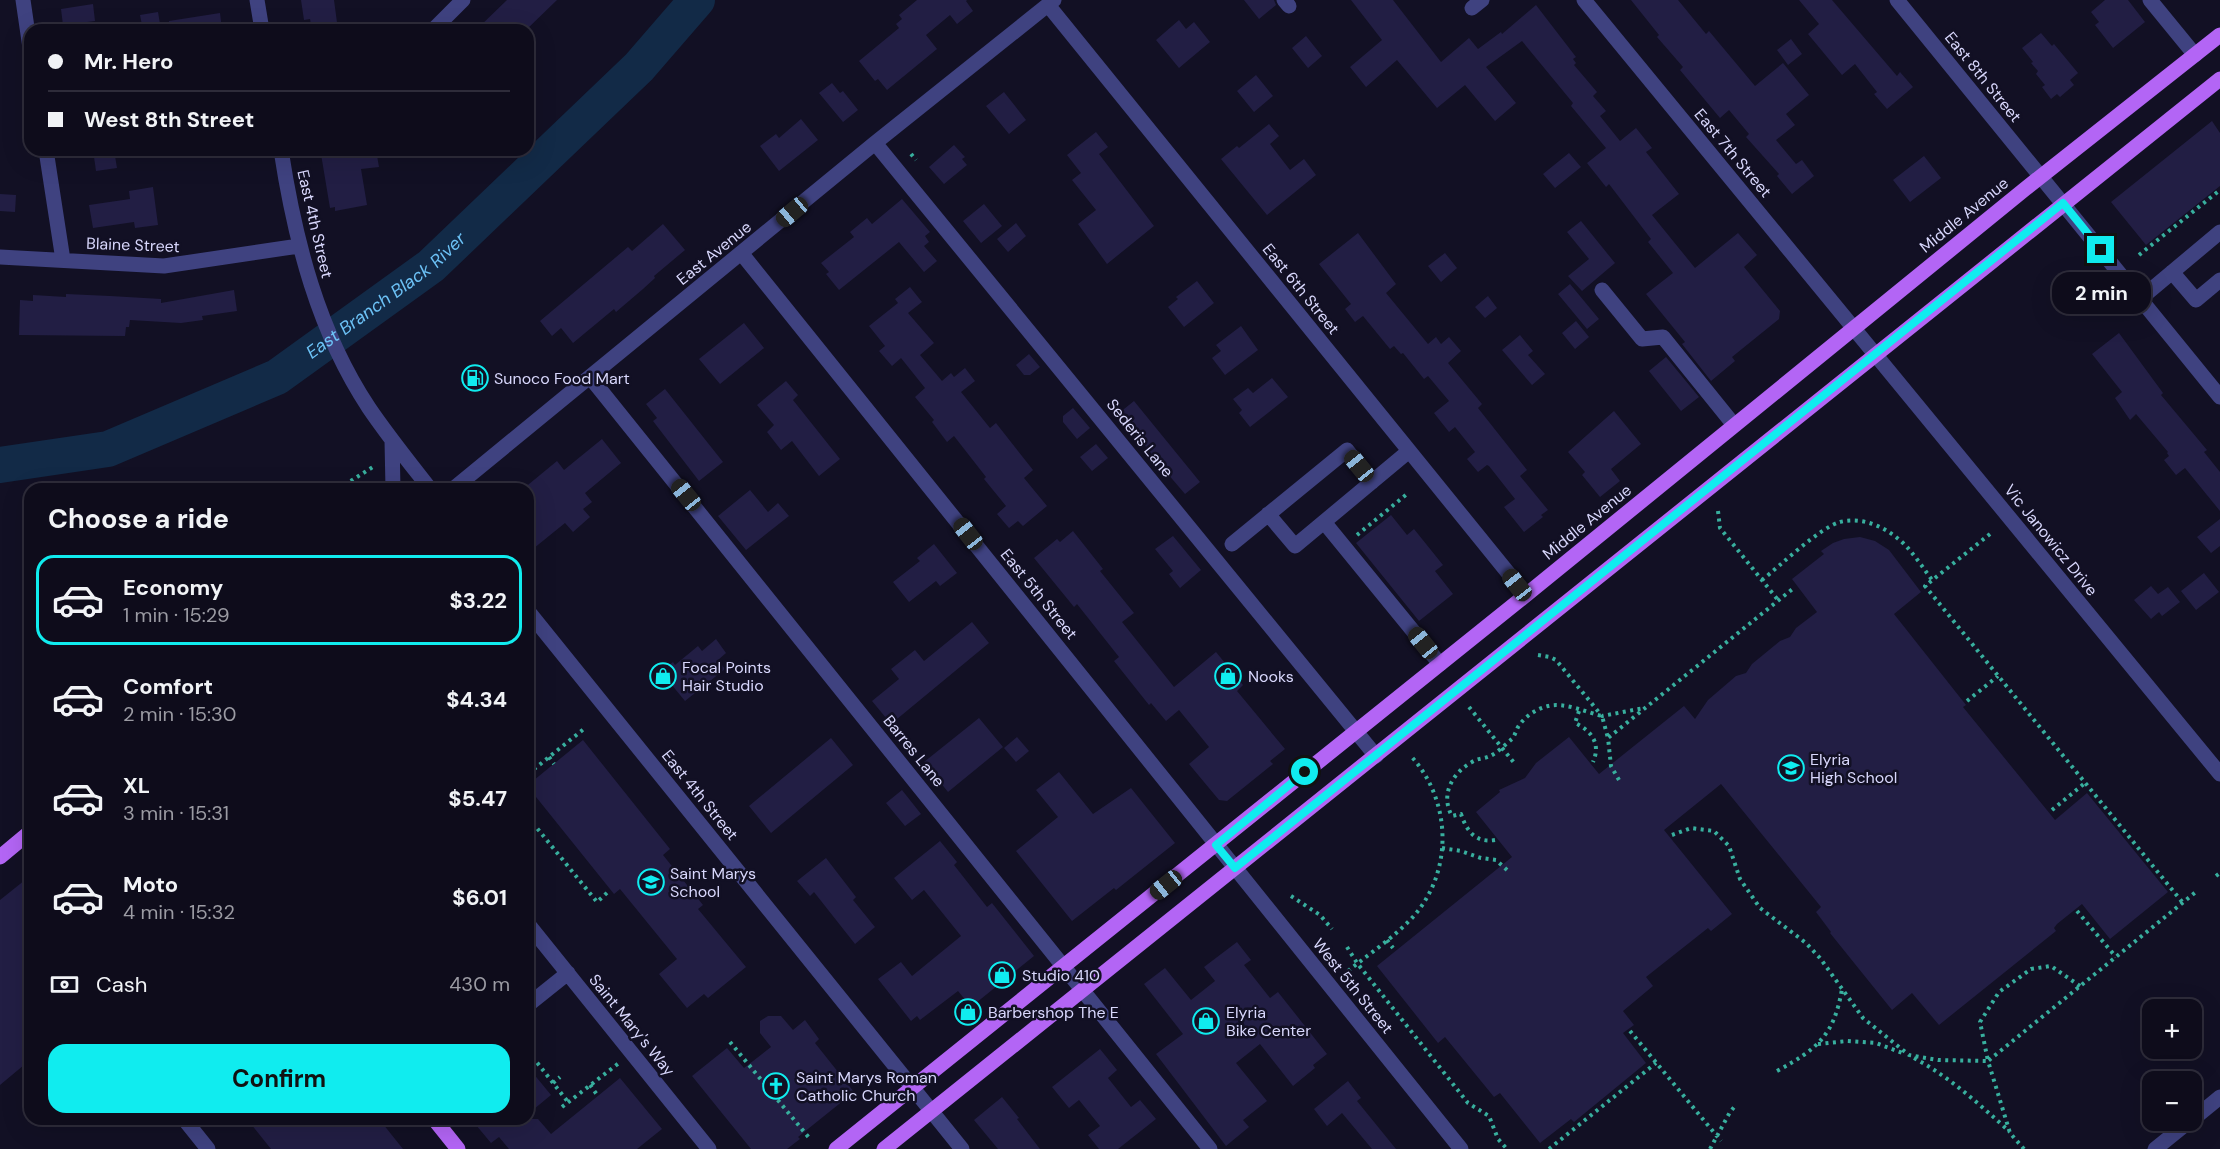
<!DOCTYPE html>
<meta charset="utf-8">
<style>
:root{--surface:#0e0c1b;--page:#1c1a28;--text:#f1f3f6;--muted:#9b9ba3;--line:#2e2c3a;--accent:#10ecef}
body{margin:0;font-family:"DM Sans",sans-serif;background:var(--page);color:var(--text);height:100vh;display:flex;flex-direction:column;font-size:22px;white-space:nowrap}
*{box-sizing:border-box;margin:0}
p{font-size:20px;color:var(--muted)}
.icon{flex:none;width:33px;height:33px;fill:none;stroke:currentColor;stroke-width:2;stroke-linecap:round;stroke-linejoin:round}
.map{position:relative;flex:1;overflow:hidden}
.drawer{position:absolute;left:24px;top:483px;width:510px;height:642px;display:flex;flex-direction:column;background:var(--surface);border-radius:18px;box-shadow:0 6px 24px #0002,0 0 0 2px var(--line)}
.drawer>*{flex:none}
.banner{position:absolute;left:24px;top:24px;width:510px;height:132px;border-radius:18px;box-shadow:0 6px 24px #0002,0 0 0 2px var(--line);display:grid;align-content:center;height:132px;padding:0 24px;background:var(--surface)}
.buttons{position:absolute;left:2142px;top:999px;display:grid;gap:12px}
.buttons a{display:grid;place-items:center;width:60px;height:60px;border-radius:12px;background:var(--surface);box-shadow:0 6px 24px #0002,0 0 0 2px var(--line);font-size:30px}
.end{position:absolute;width:27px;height:27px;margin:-14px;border:8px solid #10ecef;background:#111;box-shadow:0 0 0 3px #111}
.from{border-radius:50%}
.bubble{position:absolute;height:42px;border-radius:18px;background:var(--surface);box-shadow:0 6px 24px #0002,0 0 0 2px var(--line);font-size:20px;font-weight:700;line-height:42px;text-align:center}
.car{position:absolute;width:18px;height:36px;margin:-18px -9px;border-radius:8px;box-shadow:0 0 4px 2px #0007;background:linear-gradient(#222 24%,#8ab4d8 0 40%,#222 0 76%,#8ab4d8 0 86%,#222 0)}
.banner b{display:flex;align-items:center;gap:21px;height:57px;font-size:22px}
.banner b+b{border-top:2px solid var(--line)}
.banner i{width:15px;height:15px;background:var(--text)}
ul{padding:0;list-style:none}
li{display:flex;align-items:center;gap:18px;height:90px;margin:0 12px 9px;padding:0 12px;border:3px solid transparent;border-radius:18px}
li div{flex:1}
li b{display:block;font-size:22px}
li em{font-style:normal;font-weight:700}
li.active{border-color:var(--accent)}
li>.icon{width:54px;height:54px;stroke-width:1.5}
h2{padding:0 24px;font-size:27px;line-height:72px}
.pay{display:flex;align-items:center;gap:15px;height:66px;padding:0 24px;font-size:22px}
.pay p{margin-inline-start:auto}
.action{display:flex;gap:12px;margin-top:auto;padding:12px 24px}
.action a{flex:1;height:69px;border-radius:18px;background:var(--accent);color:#111;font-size:24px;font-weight:700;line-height:69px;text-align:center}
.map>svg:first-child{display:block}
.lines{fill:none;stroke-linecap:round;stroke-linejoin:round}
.river{stroke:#122a47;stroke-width:36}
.building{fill:#221e44}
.path{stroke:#38af9e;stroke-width:4;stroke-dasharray:3 4.5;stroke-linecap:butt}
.minor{stroke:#3f4280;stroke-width:15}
.major{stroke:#b365f5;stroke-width:15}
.route{stroke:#10ecef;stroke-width:8}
.labels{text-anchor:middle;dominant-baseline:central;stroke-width:5;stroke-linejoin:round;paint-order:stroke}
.street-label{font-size:16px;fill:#d8d7fc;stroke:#121024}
.poi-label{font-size:16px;fill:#d8d7fc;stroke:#121024;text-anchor:start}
.water-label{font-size:18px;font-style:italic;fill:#6cc1f5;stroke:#121024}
</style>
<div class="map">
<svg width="2220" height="1149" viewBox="0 0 2220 1149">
<rect width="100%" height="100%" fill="#121024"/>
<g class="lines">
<path class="river" id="s1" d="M0 465 108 449 277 377 431 266 639 67 697 0"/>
</g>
<path class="building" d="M301 0H334L338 30H312L310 19 304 20Z
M507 0H557L526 30H476Z
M917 0H967L966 1 973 11 957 24 950 15 926 35 937 49 887 90 878 79 875 81 859 61 899 28 896 24 902 19 899 15Z
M1244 0H1274L1276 5 1259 19Z
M1351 0H1393L1441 62 1469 38 1478 49 1501 32 1502 34 1536 5 1576 57 1573 59 1576 63 1574 65 1597 92 1593 96 1606 111 1600 116 1620 141 1636 128 1652 148 1646 152 1679 194 1652 215 1695 268 1738 233 1757 255 1744 267 1780 311 1779 319 1732 357 1735 361 1711 381 1682 344 1685 342 1646 294 1673 273 1648 242 1651 239 1609 184 1606 187 1587 163 1606 148 1571 106 1573 103 1522 41 1486 67 1516 103 1495 121 1465 85 1437 108 1397 60 1366 87 1350 67 1382 40Z
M1631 0H1678L1706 34 1709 31 1755 86 1783 63 1809 95 1786 114 1795 125 1776 140 1796 164 1802 160 1814 176 1792 194 1777 176 1779 174 1746 137 1749 134 1729 110 1720 118 1680 70 1683 67 1657 37 1659 35Z
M1799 0H1832L1897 76 1900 72 1913 87 1887 109 1874 94 1877 92 1855 64 1842 75 1808 34 1819 24Z
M2105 0H2128L2145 22 2113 48 2095 25 2099 22 2091 12Z
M93 4 95 21 63 25 61 9Z
M158 12 161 30H143L140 15Z
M220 13 222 30H169V21Z
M1179 20 1186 29 1194 22 1210 42 1179 68 1156 40Z
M2041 33 2052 46 2054 44 2078 73 2070 80 2074 85 2060 97 2057 94 2051 99 2042 87 2045 85 2036 74 2038 71 2031 63 2033 62 2022 48Z
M1306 36 1322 56 1308 68 1292 48Z
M1791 39 1802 54 1788 65 1777 50Z
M1256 75 1273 96 1254 112 1237 91Z
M832 83 840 93 843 91 858 110 843 122 819 93Z
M1004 92 1026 120 1009 134 986 106Z
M801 119 818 140 779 171 760 146 776 134 779 138Z
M2212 121 2220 133V186L2146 245 2111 202Z
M1269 124 1279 136 1270 144 1290 170 1304 159 1316 175 1267 215 1221 159 1237 146 1239 148Z
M1096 132 1108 147 1099 154 1154 226 1107 264 1078 224 1096 210 1072 180 1081 173 1067 155Z
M954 145 965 157 962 159 967 165 944 184 929 167Z
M93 150H114L117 168 96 171Z
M346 150H376L379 167 361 169 367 205 335 211V207L330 208 321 154Z
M1569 153 1581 167 1555 188 1543 174Z
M1924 156 1941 178 1910 202 1893 180Z
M153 187 158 225 135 228 134 222 93 228 89 205 130 199 129 191Z
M0 194 16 195 15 212 0 211Z
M902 199 930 232 925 236 929 242 924 246 937 261 924 272 899 242 839 290 826 274 829 272 821 263 854 237 850 232 867 218 872 224Z
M984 204 1002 226 981 243 963 221Z
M1581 221 1615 263 1582 291 1568 276 1589 259 1567 232Z
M1016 223 1026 236 1008 252 997 239Z
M663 224 685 250 654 276 655 278 643 289 616 312 614 309 573 343 561 328 552 336 540 321 628 247 632 251Z
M1358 233 1396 284 1386 293 1428 344 1436 337 1441 344 1449 337 1461 351 1448 363 1482 404 1478 408 1527 470 1520 476 1548 510 1541 515 1543 517 1524 532 1504 507 1515 499 1489 466 1487 465 1478 472 1467 459 1475 452 1455 427 1449 432 1434 413 1449 401 1428 376 1424 379 1403 353 1401 354 1394 346 1390 349 1363 316 1355 322 1345 309 1351 304 1319 264Z
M1445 253 1457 268 1441 282 1428 266Z
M1197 281 1214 303 1184 327 1168 307 1178 299 1176 297Z
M1570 284 1599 319 1587 329 1558 294Z
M910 287 922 302 908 313 934 343 920 355 942 381 951 373 954 377 965 368 975 381 961 392 990 428 996 423 1033 470 1024 478 1047 506 1023 526 1018 521 1009 528 997 514 1006 506 984 479 986 477 954 436 947 442 932 422 934 420 915 397 925 388 901 358 892 366 879 351 885 346 869 326 898 303 895 299Z
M234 290 237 311 202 316 203 320 181 323 130 320 129 327H126L125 336 19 335 20 300 33 301V295L66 297V294L110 296 161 299V303Z
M1488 296 1497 308 1485 318 1475 307Z
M1576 321 1589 337 1575 349 1562 333Z
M744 323 764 348 720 384 699 359Z
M1241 326 1258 350 1225 375 1212 358 1221 351 1216 345Z
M2119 333 2163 393 2161 395 2207 450 2204 452 2220 472V511L2185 468 2176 475 2164 460 2169 456 2167 453 2168 452 2136 414 2130 420 2115 398 2122 392 2092 354Z
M1520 335 1533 351 1528 355 1545 374 1532 385 1502 350Z
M1029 354 1040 367 1030 375H1024L1016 365Z
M1666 357 1699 397 1681 411 1649 371Z
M1272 378 1288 397 1250 427 1239 413 1242 410 1233 399 1248 388 1253 393Z
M786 381 798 395 793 400 840 459 819 476 792 441 781 450 767 432 774 425 757 405Z
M665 389 723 462 699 481 653 421 657 418 646 404Z
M1134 401 1200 482 1185 494 1167 473 1165 475 1153 459 1155 458 1119 413Z
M1073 408 1090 428 1077 439 1063 422V416Z
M1614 411 1641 444 1611 469 1620 481 1600 497 1582 475 1585 472 1568 452Z
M602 439 621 463 585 493 592 502 583 509 590 517 573 532 565 523 528 553V489H523L557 461 564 470Z
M1096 444 1108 458 1092 471 1080 457Z
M750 490 768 512 778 503 789 516 746 550 718 516Z
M1391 515 1407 535 1414 529 1443 565 1435 571 1453 594 1419 621 1356 543Z
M2220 519V546L2211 553 2197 537Z
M1073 531 1103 569 1100 571 1134 613 1122 622 1174 687 1216 652 1243 685 1237 691 1285 749 1270 761 1273 764 1227 801 1219 800 1189 764 1209 747 1179 710 1166 721 1151 703 1149 705 1114 661 1119 657 1077 604 1074 607 1034 558 1057 539 1060 542Z
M1173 536 1201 570 1180 588 1169 574 1173 571 1155 549Z
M1860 537 1875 541 1889 550 1921 592 1894 614 1966 705 1963 707 2055 820 2087 793 2168 892 2110 939 2082 904 2057 924 2054 928 2056 931 1939 1025 1912 993 1892 1010 1830 933 1831 932 1816 912 1821 907 1721 784 1664 830 1732 914 1711 931 1708 928 1646 977 1653 986 1623 1011 1634 1025 1623 1033 1646 1063 1574 1122 1571 1119 1540 1143 1500 1093 1494 1097 1445 1037 1438 1043 1377 966 1512 857 1476 812 1500 792 1499 790 1525 778 1536 763 1569 737 1599 774 1684 706 1695 719 1708 700 1736 676 1746 673 1752 664 1780 641 1790 637 1796 628 1817 612 1792 579 1824 554 1821 551 1833 543 1844 539Z
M934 544 957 573 940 586 936 581 909 602 893 582 920 561 917 558Z
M2204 573 2219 592 2196 610 2181 591Z
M2151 586 2158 594 2168 587 2180 602 2162 616 2159 612 2151 619 2134 600Z
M972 622 989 643 891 724 872 701 899 679 891 669 915 650 924 661Z
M716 639 726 653 718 660 725 669 685 701 671 684 668 687 658 674 673 662 675 665 698 646 702 651Z
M979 718 1003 747 948 792 924 762Z
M1017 737 1029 751 1016 762 1004 748Z
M831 738 853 765 771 833 749 806Z
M583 740 670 849 663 855 703 905 698 909 746 967 708 998 704 994 687 1008 659 974 677 959 620 889 614 894 528 787V785Z
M1059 772 1093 814 1131 788 1175 843 1116 890 1114 888 1072 921 1016 851 1058 817 1036 790Z
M902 790 921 814 905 826 886 803Z
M940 841 957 862 954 865 987 907 992 903 1034 956 971 1007 958 991 920 1020 917 1016 911 1021 878 979 901 962 912 976 961 936 924 890 912 900 894 878Z
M826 858 856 897 853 900 875 927 855 944 814 892 810 896 797 881Z
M30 876V1060L0 1085V900Z
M1237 942 1251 960 1244 965 1270 998 1278 992 1327 1054 1313 1065 1315 1068 1293 1086 1260 1044 1236 1063 1267 1101 1243 1120 1249 1127 1226 1146 1156 1054 1183 1034 1144 984 1165 968 1191 1000 1215 981 1204 967Z
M768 1016H781L793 1030 805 1020 819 1039 815 1043 854 1092 798 1137 800 1139 787 1149H751L692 1076 727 1048 744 1068 771 1047 760 1033V1021Z
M1100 1049 1117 1070 1108 1078 1131 1107 1140 1100 1156 1119 1118 1149H1099L1088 1135 1100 1126 1079 1100 1069 1108 1052 1087Z
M528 1067 551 1095 528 1114Z
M620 1078 662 1129 637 1149H509L499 1137 491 1143 471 1119H538L551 1134Z
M1348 1081 1361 1098 1357 1101 1396 1149H1372L1342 1113 1327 1126 1314 1109Z
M1002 1097 1019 1118 1017 1119 1040 1149H998L974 1120Z
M247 1119H379L403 1149H271Z"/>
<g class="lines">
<path class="path" d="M911 154 916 160
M2139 255 2220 190
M338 489 376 465
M1718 511 1720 528 1778 600
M1990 534 1925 586 2183 903
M1357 535 1407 494
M1762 580C1780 566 1819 528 1840 522 1865 516 1890 529 1907 547 1916 557 1924 569 1932 580
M1538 655 1550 657 1556 660 1602 716 1644 708
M1967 701 1998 676
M1469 707 1515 764
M1579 711 1575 723C1592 731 1601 744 1593 762
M549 757 554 764
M528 774 585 728
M1619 780 1611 766 1608 738 1795 587
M2052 810 2085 783
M528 817 597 902 609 891
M1672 835 1691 828 1714 831 1729 846 1740 879 1760 908 1806 943 1820 958 1863 1018 1909 1055 1938 1060 1988 1061 1980 1022 1999 992 2031 969 2051 966 2080 986
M1495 840C1476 843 1467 832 1461 814L1452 816C1440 795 1452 773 1472 762 1478 758 1484 759 1490 756 1497 753 1506 744 1512 739 1515 735 1516 731 1518 727 1525 716 1536 709 1548 706 1564 702 1586 712 1602 716L1608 738
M1442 848 1461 851 1481 858 1496 860 1507 870
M2216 876 2220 873
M1291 896 1320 915 1332 929
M2077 911 2116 957
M1387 940 1393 948
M1347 947 1357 963 1468 1103 1489 1116 1498 1139 1507 1149
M1348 971C1369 954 1393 938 1412 918 1454 872 1452 800 1410 755
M1630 1031 1721 1141
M730 1042 810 1139
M1818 1044 1847 1041 1876 1043 1905 1054
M528 1051 568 1102
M1914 1058C1951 1078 1979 1104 2010 1132
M1777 1071C1817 1049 1834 1036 1842 989
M553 1083 560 1077
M590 1085 598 1096
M562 1107 619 1063
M1549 1149 1656 1063
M1710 1149 1730 1112 1736 1105
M2024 1149 2010 1133 1988 1061 2197 891"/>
<path class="minor" d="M23 0 30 48
M257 0 262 30
M1284 0 1289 6
M1584 0 2220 774
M1897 0 2220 397
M2150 0 2195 55
M1048 5 1526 595
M1472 8 1482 0
M433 30 463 0
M875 143 1376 756
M46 150 63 260
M281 150C295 241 318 331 369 408 388 436 409 462 430 489
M742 254 1461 1149
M0 257 164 266 299 246
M2172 272 2196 300 2220 280
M1602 290 1642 339 1663 337 1734 425
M2140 299 2220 232
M590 377 1210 1149
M392 440 393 489
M453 489 875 143 1054 0
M1268 514 1295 546 1409 451
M1324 522 1440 664
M1232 544 1347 450 1372 482
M528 611 962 1149
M528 924 709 1149
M528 1005 568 973
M184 1119 208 1149
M2192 1120 2220 1097
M2155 1149 2191 1120"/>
<path class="major" d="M0 857 30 832
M434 1119 458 1149
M836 1149 1526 595 2025 189 2220 35
M884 1149 2220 79"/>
</g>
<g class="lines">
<path class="route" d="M1305 772 1216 845 1235 868 2063 203 2101 250"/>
</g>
<defs>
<g id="fuel-ring" transform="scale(1.35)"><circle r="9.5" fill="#121024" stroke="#10ecef" stroke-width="1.5"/><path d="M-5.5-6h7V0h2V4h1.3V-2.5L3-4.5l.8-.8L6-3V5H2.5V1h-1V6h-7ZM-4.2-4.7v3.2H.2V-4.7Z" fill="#10ecef"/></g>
<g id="shop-ring" transform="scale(1.35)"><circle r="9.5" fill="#121024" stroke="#10ecef" stroke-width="1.5"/><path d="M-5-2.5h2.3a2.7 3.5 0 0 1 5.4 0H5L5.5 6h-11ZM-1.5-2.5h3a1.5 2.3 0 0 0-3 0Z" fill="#10ecef"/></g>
<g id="school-ring" transform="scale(1.35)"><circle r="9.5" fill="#121024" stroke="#10ecef" stroke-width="1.5"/><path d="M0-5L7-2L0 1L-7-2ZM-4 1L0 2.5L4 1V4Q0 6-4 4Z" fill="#10ecef"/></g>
<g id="church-ring" transform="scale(1.35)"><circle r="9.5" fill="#121024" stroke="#10ecef" stroke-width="1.5"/><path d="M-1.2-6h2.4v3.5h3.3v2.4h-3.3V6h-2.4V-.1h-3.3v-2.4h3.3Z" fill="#10ecef"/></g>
</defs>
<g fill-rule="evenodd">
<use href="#fuel-ring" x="475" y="378"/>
<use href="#shop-ring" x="663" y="676"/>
<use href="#shop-ring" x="1228" y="676"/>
<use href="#school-ring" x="1791" y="768"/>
<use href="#school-ring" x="651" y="882"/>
<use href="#shop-ring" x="1002" y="975"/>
<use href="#shop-ring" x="968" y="1012"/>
<use href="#shop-ring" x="1206" y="1021"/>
<use href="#church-ring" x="776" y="1086"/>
</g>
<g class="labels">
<g class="street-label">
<text transform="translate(1983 77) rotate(51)">East 8th Street</text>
<text transform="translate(1733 153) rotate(50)">East 7th Street</text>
<text transform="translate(1964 215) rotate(-39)">Middle Avenue</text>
<text transform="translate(315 224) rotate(77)">East 4th Street</text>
<text transform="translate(133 245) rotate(2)">Blaine Street</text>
<text transform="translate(714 253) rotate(-39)">East Avenue</text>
<text transform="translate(1301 289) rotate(51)">East 6th Street</text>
<text transform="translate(1140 438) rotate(51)">Sederis Lane</text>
<text transform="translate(1587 522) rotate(-39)">Middle Avenue</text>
<text transform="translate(2051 540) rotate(51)">Vic Janowicz Drive</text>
<text transform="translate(1039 594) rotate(51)">East 5th Street</text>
<text transform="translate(914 751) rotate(51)">Barres Lane</text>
<text transform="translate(700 795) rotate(51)">East 4th Street</text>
<text transform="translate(1353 986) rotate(51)">West 5th Street</text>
<text transform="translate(632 1025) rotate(51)">Saint Mary's Way</text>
</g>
<g class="poi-label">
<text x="494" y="378">Sunoco Food Mart</text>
<text x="682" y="667">Focal Points<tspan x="682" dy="18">Hair Studio</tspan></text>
<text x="1248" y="676">Nooks</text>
<text x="1810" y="759">Elyria<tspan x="1810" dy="18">High School</tspan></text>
<text x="670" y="873">Saint Marys<tspan x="670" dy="18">School</tspan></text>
<text x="1022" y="975">Studio 410</text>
<text x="988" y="1012">Barbershop The E</text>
<text x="1226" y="1012">Elyria<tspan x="1226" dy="18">Bike Center</tspan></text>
<text x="796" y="1077">Saint Marys Roman<tspan x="796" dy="18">Catholic Church</tspan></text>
</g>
<g class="water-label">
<text stroke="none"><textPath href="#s1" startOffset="429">East Branch Black River</textPath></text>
</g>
</g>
</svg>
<div class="buttons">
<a>+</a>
<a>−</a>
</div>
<i class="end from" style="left:1305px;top:772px"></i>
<i class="end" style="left:2101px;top:250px"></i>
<div class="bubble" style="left:2052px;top:272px;width:99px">2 min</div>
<i class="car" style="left:792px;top:212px;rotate:230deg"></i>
<i class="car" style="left:1359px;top:466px;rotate:321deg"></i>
<i class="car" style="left:686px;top:495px;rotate:321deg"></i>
<i class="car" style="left:968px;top:534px;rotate:322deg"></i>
<i class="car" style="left:1517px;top:585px;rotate:322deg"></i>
<i class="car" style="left:1423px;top:643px;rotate:321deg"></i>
<i class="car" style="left:1166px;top:885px;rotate:231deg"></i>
<div class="banner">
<b><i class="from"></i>Mr. Hero</b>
<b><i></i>West 8th Street</b>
</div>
<section class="drawer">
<h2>Choose a ride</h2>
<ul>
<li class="active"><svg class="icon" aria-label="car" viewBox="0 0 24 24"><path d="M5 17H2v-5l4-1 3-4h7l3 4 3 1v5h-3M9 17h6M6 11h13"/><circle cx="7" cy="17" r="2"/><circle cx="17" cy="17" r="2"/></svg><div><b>Economy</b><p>1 min · 15:29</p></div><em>$3.22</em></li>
<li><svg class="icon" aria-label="car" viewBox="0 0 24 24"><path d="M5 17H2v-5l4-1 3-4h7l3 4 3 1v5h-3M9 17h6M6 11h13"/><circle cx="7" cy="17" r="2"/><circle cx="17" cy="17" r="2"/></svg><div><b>Comfort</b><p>2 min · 15:30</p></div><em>$4.34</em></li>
<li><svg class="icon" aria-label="car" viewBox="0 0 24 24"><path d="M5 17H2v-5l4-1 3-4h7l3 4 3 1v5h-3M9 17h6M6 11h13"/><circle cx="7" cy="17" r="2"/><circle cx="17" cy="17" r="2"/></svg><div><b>XL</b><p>3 min · 15:31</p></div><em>$5.47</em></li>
<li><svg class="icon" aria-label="car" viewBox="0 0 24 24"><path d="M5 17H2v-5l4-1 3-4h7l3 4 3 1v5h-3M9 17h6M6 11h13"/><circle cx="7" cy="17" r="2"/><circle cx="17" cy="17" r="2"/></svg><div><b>Moto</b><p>4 min · 15:32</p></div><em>$6.01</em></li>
</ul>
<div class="pay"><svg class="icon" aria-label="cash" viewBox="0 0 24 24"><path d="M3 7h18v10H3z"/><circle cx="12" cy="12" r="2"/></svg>Cash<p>430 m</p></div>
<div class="action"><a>Confirm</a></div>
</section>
</div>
